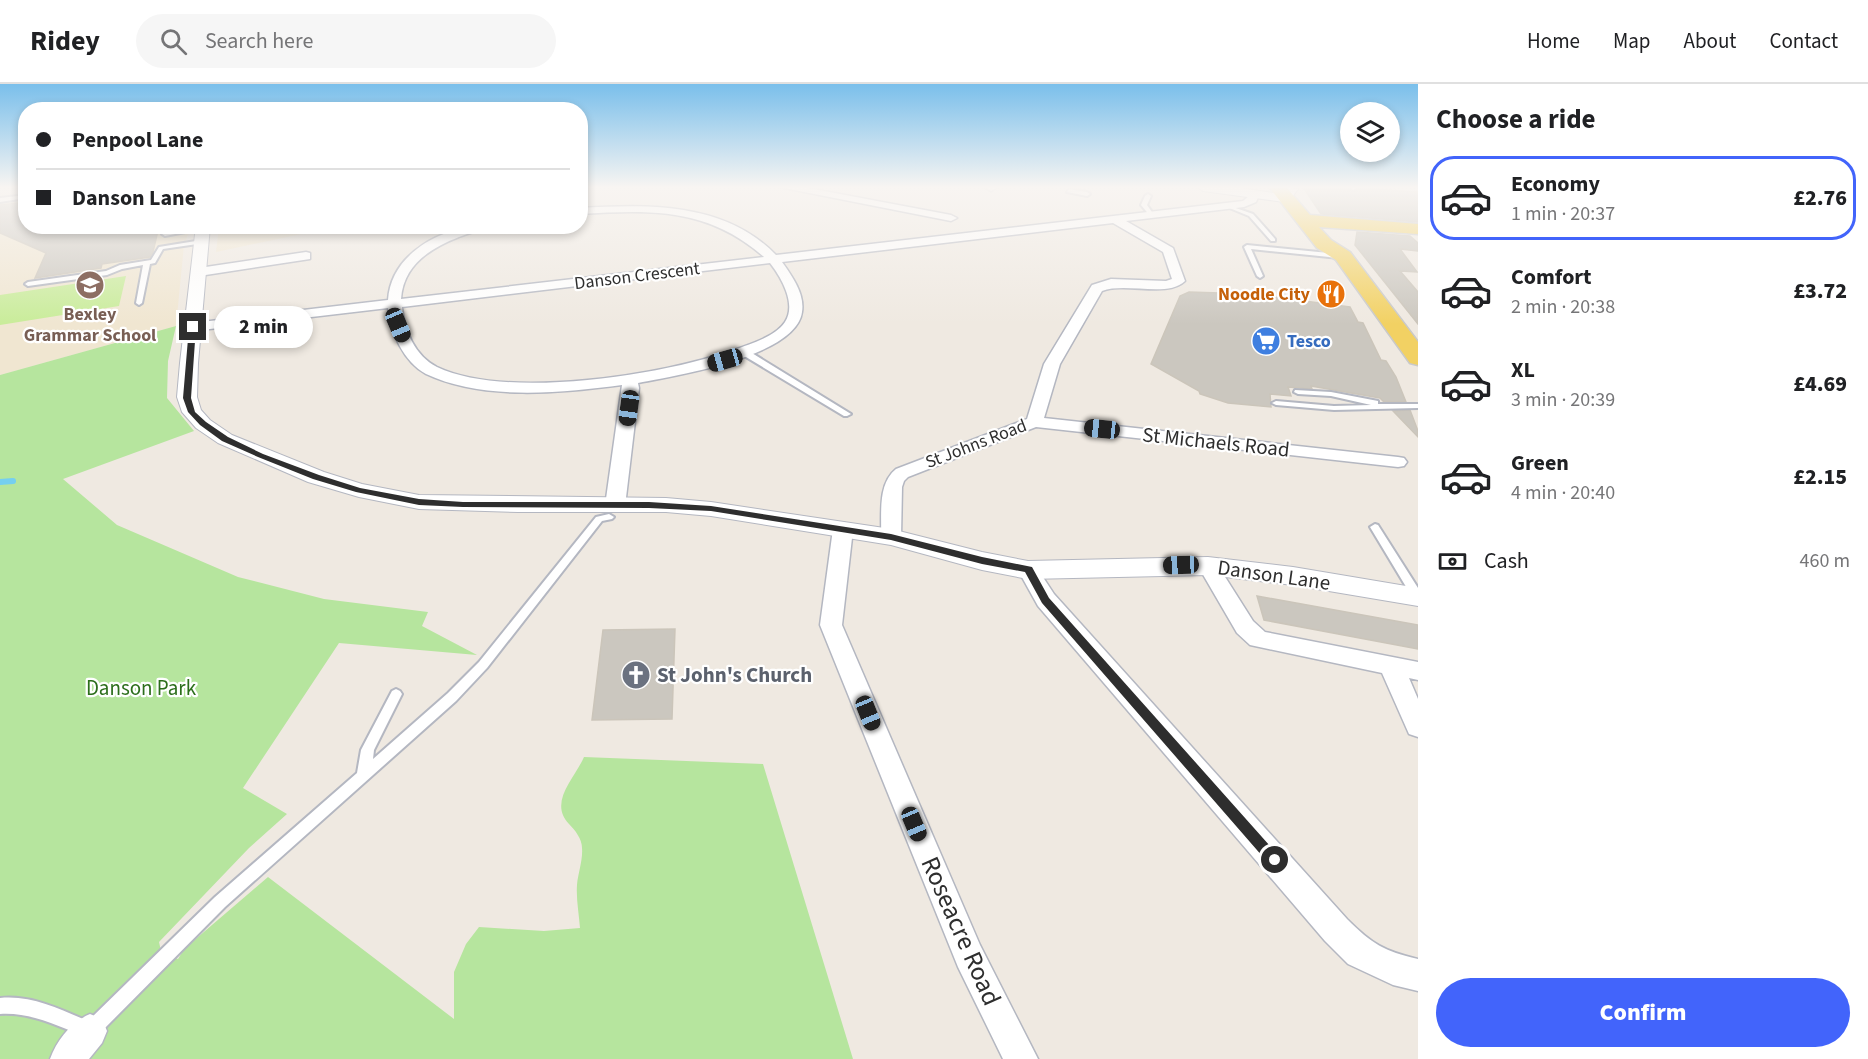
<!DOCTYPE html>
<meta charset="utf-8">
<style>
:root{--surface:#fff;--page:#f6f6f6;--text:#202124;--muted:#757577;--line:#e0e0e0;--accent:#4264fb}
body{margin:0;font-family:"Source Sans 3",sans-serif;background:var(--page);color:var(--text);height:100vh;display:flex;flex-direction:column;font-size:22px;white-space:nowrap}
*{box-sizing:border-box;margin:0}
p{font-size:20px;color:var(--muted)}
.icon{flex:none;width:33px;height:33px;fill:none;stroke:currentColor;stroke-width:2;stroke-linecap:round;stroke-linejoin:round}
.map{position:relative;flex:1;overflow:hidden}
.drawer{display:flex;flex-direction:column;background:var(--surface);width:450px}
.drawer>*{flex:none}
.guide{position:absolute;left:18px;top:18px;width:570px;height:132px;border-radius:24px;box-shadow:0 3px 9px #0003;display:grid;align-content:center;height:132px;padding:0 18px;background:var(--surface)}
.fabs{position:absolute;left:1340px;top:18px;display:grid;gap:12px}
.fabs a{display:grid;place-items:center;width:60px;height:60px;border-radius:50%;background:var(--surface);box-shadow:0 3px 9px #0003;font-size:30px}
.end{position:absolute;width:27px;height:27px;margin:-14px;border:8px solid #2e2e2e;background:#fff;box-shadow:0 0 0 3px #fff}
.from{border-radius:50%}
.bubble{position:absolute;height:42px;border-radius:21px;background:var(--surface);box-shadow:0 3px 9px #0003;font-size:20px;font-weight:800;line-height:42px;text-align:center}
.car{position:absolute;width:18px;height:36px;margin:-18px -9px;border-radius:8px;box-shadow:0 0 4px 2px #0007;background:linear-gradient(#222 24%,#8ab4d8 0 40%,#222 0 76%,#8ab4d8 0 86%,#222 0)}
.guide b{display:flex;align-items:center;gap:21px;height:57px;font-size:22px}
.guide b+b{border-top:2px solid var(--line)}
.guide i{width:15px;height:15px;background:var(--text)}
ul{padding:0;list-style:none}
li{display:flex;align-items:center;gap:18px;height:84px;margin:0 12px 9px;padding:0 6px;border:3px solid transparent;border-radius:24px}
li div{flex:1}
li b{display:block;font-size:22px}
li em{font-style:normal;font-weight:800}
li.selected{border-color:var(--accent)}
li>.icon{width:54px;height:54px;stroke-width:1.5}
h2{padding:0 18px;font-size:27px;line-height:72px}
.pay{display:flex;align-items:center;gap:15px;height:66px;padding:0 18px;font-size:22px}
.pay p{margin-inline-start:auto}
.cta{display:flex;gap:12px;margin-top:auto;padding:12px 18px}
.cta a{flex:1;height:69px;border-radius:36px;background:var(--accent);color:#fff;font-size:24px;font-weight:800;line-height:69px;text-align:center}
header{display:flex;align-items:center;gap:36px;box-sizing:border-box;height:84px;padding:0 30px;background:var(--surface);border-bottom:2px solid var(--line)}
header strong{font-size:28px}
nav{display:flex;gap:33px;margin-inline-start:auto;font-size:21px}
.search{width:420px;height:54px;background:var(--page);display:flex;align-items:center;gap:15px;box-sizing:border-box;padding:0 21px;border-radius:33px;color:var(--muted);font-size:22px}
main{display:flex;flex:1;min-height:0}
.map>svg:first-child{display:block}
.education{fill:#f0e6d1}
.green{fill:#b6e59e}
.pitch{fill:#c9ec9a}
.lines{fill:none;stroke-linecap:round;stroke-linejoin:round}
.stream{stroke:#75cff0;stroke-width:6}
.building{fill:#cbc7bf;stroke:#cbc5ba;stroke-width:1.5}
.service-casing{stroke:#b4b7c1;stroke-width:4}
.minor-casing{stroke:#b4b7c1;stroke-width:3}
.tertiary-casing{stroke:#b4b7c1;stroke-width:2}
.primary-casing{stroke:#c9c9c9;stroke-width:3}
.service{fill:#fff;fill-rule:evenodd}
.minor{fill:#fff;fill-rule:evenodd}
.tertiary{fill:#fff;fill-rule:evenodd}
.primary{fill:#f2d163;fill-rule:evenodd}
.route{fill:#2e2e2e}
.labels{text-anchor:middle;dominant-baseline:central;stroke-width:4.5;stroke-linejoin:round;paint-order:stroke}
.far-street-label{font-size:18px;fill:#2e2e2e;stroke:#fff}
.far-food-label{font-size:18px;font-weight:bold;fill:#c56008;stroke:#fff;text-anchor:end}
.far-education-label{font-size:18px;font-weight:bold;fill:#785e54;stroke:#fff}
.far-shop-label{font-size:18px;font-weight:bold;fill:#366cbe;stroke:#fff;text-anchor:start}
.street-label{font-size:21px;fill:#2e2e2e;stroke:#fff}
.worship-label{font-size:21px;font-weight:bold;fill:#5b616d;stroke:#fff;text-anchor:start}
.park-label{font-size:21px;fill:#2c6e1b;stroke:#fff}
.near-street-label{font-size:26px;fill:#2e2e2e;stroke:#fff}
</style>
<header>
<strong>Ridey</strong>
<div class="search"><svg class="icon" aria-label="search" viewBox="0 0 24 24"><circle cx="10" cy="10" r="6"/><path d="M15 15l6 6"/></svg>Search here</div>
<nav><a>Home</a><a>Map</a><a>About</a><a>Contact</a></nav>
</header>
<main>
<div class="map">
<svg width="1418" height="975" viewBox="0 0 1418 975">
<rect width="100%" height="100%" fill="#efe9e1"/>
<path class="education" d="M25 110 26 142 191 143 184 161 176 242 0 291V114Z
M219 143V142L335 143 216 168Z"/>
<path class="green" d="M176 242 168 277 167 314 194 347 63 395 117 441 238 493 324 515 428 528 422 542 477 571 339 559 243 704 287 730 249 764 159 858 161 867 178 875 184 865 268 793 454 935V888L466 860 479 843 544 847 580 844C579 830 576 815 577 801 578 789 583 776 582 764 582 755 575 746 569 740 548 718 575 694 584 673L763 680 853 975H0V291Z"/>
<path class="pitch" d="M126 192 119 222 0 241V211Z"/>
<g class="lines">
<path class="stream" d="M0 398 13 397"/>
</g>
<path class="building" d="M1303 103 1348 104 1353 108 1358 104 1418 108V138L1321 130Z
M26 118V142H159L153 168 150 173 102 180 101 184 35 194 46 169 0 149V121Z
M1357 148 1410 152 1418 159V167L1400 165 1417 188 1400 187 1418 208V240L1355 161Z
M1189 208 1252 210 1350 223 1358 238 1363 239 1381 276 1386 277 1396 293 1406 318H1384L1380 314 1311 302 1312 305 1288 303 1291 312 1270 310 1271 323 1228 319 1200 310 1199 307 1151 280 1180 212Z
M1410 326 1418 347V353L1393 327Z
M1257 512 1418 541V565L1264 536Z
M675 545 672 635 592 636 603 546Z"/>
<g class="lines">
<g class="service-casing">
<path id="service" d="M1350 103H1356V104L1353 106Z
M1069 105 1087 108 1090 110 1087 112 1067 108Z
M1148 110 1151 112 1147 121 1154 131 1151 133 1141 121 1145 112Z
M26 111V114L0 118V114Z
M1227 121 1253 130 1275 155V157H1271L1249 132 1227 123Z
M202 142 206 144 165 152 162 150Z
M202 156 205 158 204 159 163 165 155 179 150 180 142 219 139 221 136 219 143 181 122 185 107 191 28 202 25 200 28 198 106 187 120 181 151 176 159 163Z
M1247 161 1339 170 1342 172 1339 174 1251 165 1263 192 1260 194 1257 192 1244 163Z
M741 266H747L851 330 847 332H844L741 270Z
M1295 306 1331 308 1378 317V320H1418V324L1334 326 1276 321 1272 319 1276 317 1334 322 1371 321 1331 312 1298 310 1294 308Z
M609 430 614 433 612 435 602 437 487 584 456 617 225 823 96 953 90 955C60 943 33 928 0 930V914C32 911 59 925 88 937L215 813 357 689 361 666 392 607 396 605 400 607 402 610 374 666 373 675 448 609 479 578 596 433Z
M1375 440 1378 441 1418 504V517L1414 516 1370 443Z"/>
</g>
<g class="minor-casing">
<path id="minor" d="M779 103H803L951 131 957 134 951 137Z
M984 103H996V104L991 107Z
M1254 108 1259 111 1256 118 1244 123 1126 137 1173 164 1185 197C1168 214 1126 198 1102 207L1060 280 1044 334 1398 373 1404 374 1407 378 1404 382 1398 383 1036 343 908 393 904 397 902 403 901 453 898 458 891 460 884 458 881 453C882 431 877 400 896 385L1027 335 1044 280 1092 201 1111 195 1166 197 1172 195 1163 168 1113 139 782 178C792 192 805 210 802 228 796 273 674 292 638 299L639 304 625 422 622 426H608L605 422 622 301C562 309 483 317 426 290 404 278 390 248 388 224L193 247 186 243 193 239 388 216C391 169 443 142 485 142 478 148 468 149 459 153 431 164 403 181 401 215L764 173C707 123 651 126 580 130V124C648 120 725 118 776 171L1243 117ZM770 179C781 193 797 220 785 238 775 253 750 260 734 266 663 291 507 316 437 283 415 272 404 246 402 223Z
M306 168 310 169V175L199 192 193 188 199 184Z
M843 439 850 440 853 445 842 541 980 861 1038 975H1003L958 883 820 541 833 445 836 440Z
M1208 475 1215 477 1253 537 1265 548 1418 578V596L1409 594 1418 615V653L1409 650 1382 589 1250 561 1237 549 1198 482 1201 477Z
M1028 479 1035 481 1054 510 1347 835C1372 860 1384 867 1418 875V907L1393 901 1348 880 1325 857 1038 522 1018 486 1021 481Z
M90 930 102 935 107 947 102 959 89 975H50C57 956 71 938 90 930Z"/>
</g>
<g class="tertiary-casing">
<path id="tertiary" d="M1197 103H1233L1281 110 1287 103 1298 105 1289 117 1284 118 1203 107Z
M196 142H210L198 279 197 313 201 326 210 336 232 351 324 388 362 400 419 411 666 414 711 418 891 445 982 468 1028 477 1208 473 1293 483 1418 504V522L1293 501 1208 491 1028 495 982 486 891 461 711 432 666 428H518L419 425 359 413 308 398 218 359 196 344 182 328 177 313 180 279Z"/>
</g>
<g class="primary-casing">
<path id="primary" d="M1269 103H1286L1310 131 1418 140V150L1319 143 1331 156 1350 168 1418 258V281L1410 279 1336 176 1317 164Z"/>
</g>
<use href="#service" class="service"/>
<use href="#minor" class="minor"/>
<use href="#tertiary" class="tertiary"/>
<use href="#primary" class="primary"/>
</g>
<linearGradient id="sky" x2="0" y2="1"><stop stop-color="#7abfeb"/><stop offset="0.43" stop-color="#f8f5f2"/><stop offset="1" stop-color="#f8f5f2" stop-opacity="0"/></linearGradient>
<rect width="1418" height="240" fill="url(#sky)"/>
<path class="route" d="M193 241 196 243 191 314 195 328 206 338 228 353 263 370 319 391 360 404 419 415 463 418H649L711 422 891 450 982 473 1032 483 1049 514 1279 772 1281 776 1279 781 1275 783 1270 781 1042 519 1025 488 982 480 891 456 711 427 649 424 463 423 419 421 356 408 313 395 258 373 222 357 200 341 188 328 183 314 189 243Z"/>
<defs>
<g id="school-disc" transform="scale(1.5)"><circle r="9.5" fill="#8d6e63" stroke="#fff"/><path d="M0-5L7-2L0 1L-7-2ZM-4 1L0 2.5L4 1V4Q0 6-4 4Z" fill="#fff"/></g>
<g id="restaurant-disc" transform="scale(1.5)"><circle r="9.5" fill="#e8710a" stroke="#fff"/><path d="M-5-6h1v4h1v-4h1v4h1v-4h1v5L-1.5 .5V6h-2V.5L-5-1ZM5-6V6H3V1.5H1.5Q1.5-4 5-6Z" fill="#fff"/></g>
<g id="supermarket-disc" transform="scale(1.5)"><circle r="9.5" fill="#3f7fe0" stroke="#fff"/><path d="M-6-5.5h2.5l.6 2H6L4.5 2H-2.5L-4.4-4H-6ZM-1.5 3.2a1.3 1.3 0 1 0 .1 0ZM3 3.2a1.3 1.3 0 1 0 .1 0Z" fill="#fff"/></g>
<g id="church-disc" transform="scale(1.5)"><circle r="9.5" fill="#6b7280" stroke="#fff"/><path d="M-1.2-6h2.4v3.5h3.3v2.4h-3.3V6h-2.4V-.1h-3.3v-2.4h3.3Z" fill="#fff"/></g>
</defs>
<g fill-rule="evenodd">
<use href="#school-disc" x="90" y="201"/>
<use href="#restaurant-disc" x="1331" y="210"/>
<use href="#supermarket-disc" x="1266" y="257"/>
<use href="#church-disc" x="636" y="591"/>
</g>
<g class="labels">
<g class="far-street-label">
<text transform="translate(637 192) rotate(-7)">Danson Crescent</text>
<text transform="translate(976 360) rotate(-21)">St Johns Road</text>
</g>
<g class="far-food-label">
<text x="1310" y="210">Noodle City</text>
</g>
<g class="far-education-label">
<text x="90" y="230">Bexley<tspan x="90" dy="21">Grammar School</tspan></text>
</g>
<g class="far-shop-label">
<text x="1287" y="257">Tesco</text>
</g>
<g class="street-label">
<text transform="translate(1216 358) rotate(6)">St Michaels Road</text>
<text transform="translate(1274 491) rotate(8)">Danson Lane</text>
</g>
<g class="worship-label">
<text x="657" y="591">St John's Church</text>
</g>
<g class="park-label">
<text x="141" y="604">Danson Park</text>
</g>
<g class="near-street-label">
<text transform="translate(961 847) rotate(66)">Roseacre Road</text>
</g>
</g>
</svg>
<div class="fabs">
<a><svg class="icon" aria-label="layers" viewBox="0 0 24 24"><path d="M12 4l9 5-9 5-9-5zM3 14l9 5 9-5"/></svg></a>
</div>
<i class="end from" style="left:1275px;top:776px"></i>
<i class="end" style="left:193px;top:243px"></i>
<div class="bubble" style="left:214px;top:222px;width:99px">2 min</div>
<i class="car" style="left:398px;top:241px;rotate:157deg"></i>
<i class="car" style="left:725px;top:276px;rotate:254deg"></i>
<i class="car" style="left:629px;top:324px;rotate:188deg"></i>
<i class="car" style="left:1102px;top:345px;rotate:276deg"></i>
<i class="car" style="left:1181px;top:481px;rotate:268deg"></i>
<i class="car" style="left:868px;top:629px;rotate:158deg"></i>
<i class="car" style="left:914px;top:740px;rotate:157deg"></i>
<div class="guide">
<b><i class="from"></i>Penpool Lane</b>
<b><i></i>Danson Lane</b>
</div>
</div>
<section class="drawer">
<h2>Choose a ride</h2>
<ul>
<li class="selected"><svg class="icon" aria-label="car" viewBox="0 0 24 24"><path d="M5 17H2v-5l4-1 3-4h7l3 4 3 1v5h-3M9 17h6M6 11h13"/><circle cx="7" cy="17" r="2"/><circle cx="17" cy="17" r="2"/></svg><div><b>Economy</b><p>1 min · 20:37</p></div><em>£2.76</em></li>
<li><svg class="icon" aria-label="car" viewBox="0 0 24 24"><path d="M5 17H2v-5l4-1 3-4h7l3 4 3 1v5h-3M9 17h6M6 11h13"/><circle cx="7" cy="17" r="2"/><circle cx="17" cy="17" r="2"/></svg><div><b>Comfort</b><p>2 min · 20:38</p></div><em>£3.72</em></li>
<li><svg class="icon" aria-label="car" viewBox="0 0 24 24"><path d="M5 17H2v-5l4-1 3-4h7l3 4 3 1v5h-3M9 17h6M6 11h13"/><circle cx="7" cy="17" r="2"/><circle cx="17" cy="17" r="2"/></svg><div><b>XL</b><p>3 min · 20:39</p></div><em>£4.69</em></li>
<li><svg class="icon" aria-label="car" viewBox="0 0 24 24"><path d="M5 17H2v-5l4-1 3-4h7l3 4 3 1v5h-3M9 17h6M6 11h13"/><circle cx="7" cy="17" r="2"/><circle cx="17" cy="17" r="2"/></svg><div><b>Green</b><p>4 min · 20:40</p></div><em>£2.15</em></li>
</ul>
<div class="pay"><svg class="icon" aria-label="cash" viewBox="0 0 24 24"><path d="M3 7h18v10H3z"/><circle cx="12" cy="12" r="2"/></svg>Cash<p>460 m</p></div>
<div class="cta"><a>Confirm</a></div>
</section>
</main>
